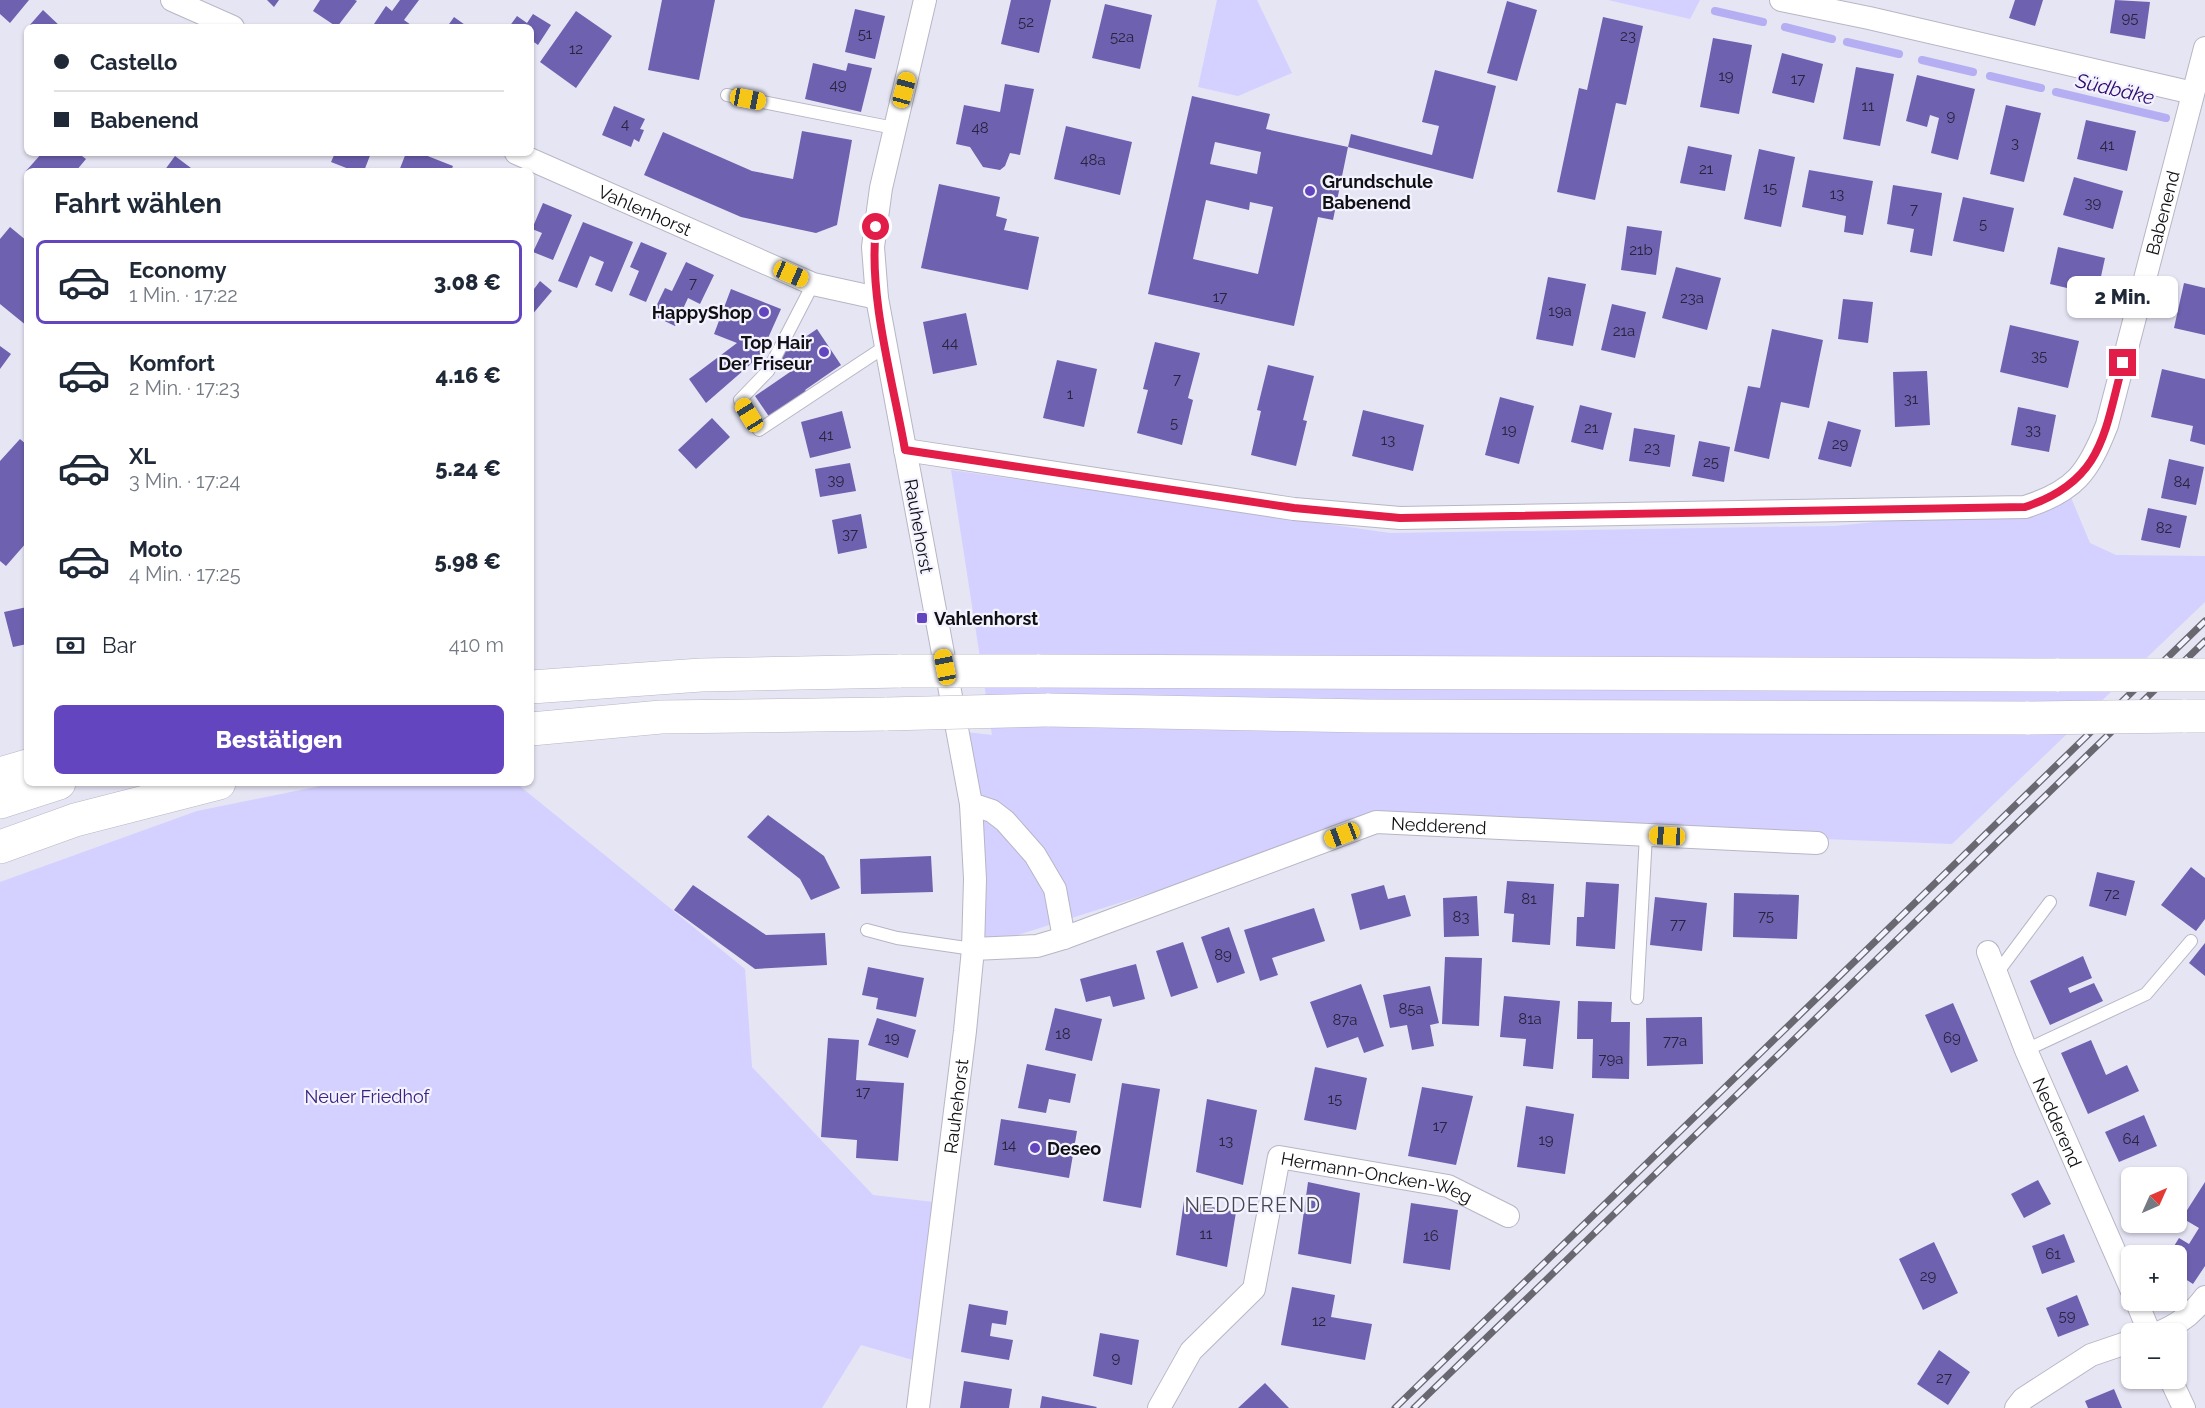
<!DOCTYPE html>
<html lang="de">
<meta charset="utf-8">
<style>
:root{--surface:#fff;--page:#f2f2f3;--text:#1f2937;--muted:#747a83;--line:#e0e1e3;--accent:#6346bf}
body{margin:0;font-family:Raleway,sans-serif;background:var(--page);color:var(--text);height:100vh;display:flex;flex-direction:column;font-size:22px;white-space:nowrap}
*{box-sizing:border-box;margin:0}
p{font-size:20px;color:var(--muted)}
.icon{flex:none;width:33px;height:33px;fill:none;stroke:currentColor;stroke-width:2;stroke-linecap:round;stroke-linejoin:round}
.map{position:relative;flex:1;overflow:hidden}
.details{position:absolute;left:24px;top:168px;width:510px;height:618px;display:flex;flex-direction:column;background:var(--surface);border-radius:9px;box-shadow:0 2px 4px #0004}
.details>*{flex:none}
.hud{position:absolute;left:24px;top:24px;width:510px;height:132px;border-radius:9px;box-shadow:0 2px 4px #0004;display:grid;align-content:center;height:132px;padding:0 30px;background:var(--surface)}
.needle{width:39px;rotate:45deg}
.fabs{position:absolute;left:2121px;top:1167px;display:grid;gap:12px}
.fabs a{display:grid;place-items:center;width:66px;height:66px;border-radius:9px;background:var(--surface);box-shadow:0 2px 4px #0004;font-size:30px}
.end{position:absolute;width:27px;height:27px;margin:-14px;border:8px solid #e11d48;background:#fff;box-shadow:0 0 0 3px #fff}
.from{border-radius:50%}
.bubble{position:absolute;height:42px;border-radius:9px;background:var(--surface);box-shadow:0 2px 4px #0004;font-size:20px;font-weight:800;line-height:42px;text-align:center}
.car{position:absolute;width:18px;height:36px;margin:-18px -9px;border-radius:8px;box-shadow:0 0 4px 2px #0007;background:linear-gradient(#f5c518 24%,#345 0 40%,#f5c518 0 76%,#345 0 86%,#f5c518 0)}
.hud b{display:flex;align-items:center;gap:21px;height:57px;font-size:22px}
.hud b+b{border-top:2px solid var(--line)}
.hud i{width:15px;height:15px;background:var(--text)}
ul{padding:0;list-style:none}
li{display:flex;align-items:center;gap:18px;height:84px;margin:0 12px 9px;padding:0 18px;border:3px solid transparent;border-radius:9px}
li div{flex:1}
li b{display:block;font-size:22px}
li em{font-style:normal;font-weight:800}
li.active{border-color:var(--accent)}
li>.icon{width:54px;height:54px;stroke-width:1.5}
h2{padding:0 30px;font-size:27px;line-height:72px}
.pay{display:flex;align-items:center;gap:15px;height:66px;padding:0 30px;font-size:22px}
.pay p{margin-inline-start:auto}
.action{display:flex;gap:12px;margin-top:auto;padding:12px 30px}
.action a{flex:1;height:69px;border-radius:9px;background:var(--accent);color:#fff;font-size:24px;font-weight:800;line-height:69px;text-align:center}
.map>svg:first-child{display:block}
.green{fill:#d4d0ff}
.lines{fill:none;stroke-linecap:round;stroke-linejoin:round}
.stream{stroke:#b6aef2;stroke-width:8}
.building{fill:#6e61b0;fill-rule:evenodd}
.lane-casing{stroke:#b7b6c5;stroke-width:14}
.street-casing{stroke:#b7b6c5;stroke-width:24}
.highway-casing{stroke:#b7b6c5;stroke-width:34}
.lane{stroke:#fff;stroke-width:12}
.street{stroke:#fff;stroke-width:22}
.highway{stroke:#fff;stroke-width:33}
.rail-casing{stroke:#696871;stroke-width:7}
.rail{stroke:#f3f2ff;stroke-width:4.5;stroke-dasharray:14;stroke-linecap:butt}
.highway-bridge-casing{stroke:#b7b6c5;stroke-width:34;stroke-linecap:butt}
.highway-bridge{stroke:#fff;stroke-width:33}
.route{stroke:#e11d48;stroke-width:8}
.poi-dot{fill:#6346bf;stroke:#f3f2ff;stroke-width:2}
.labels{text-anchor:middle;dominant-baseline:central;stroke-width:4.5;stroke-linejoin:round;paint-order:stroke}
.number-label{font-size:15px;fill:#27243b}
.poi-label{font-size:18px;font-weight:bold;fill:#0f0f14;stroke:#f3f2ff;text-anchor:start}
.street-label{font-size:18px;fill:#0f0f14;stroke:#f3f2ff}
.park-label{font-size:18px;fill:#3d2282;stroke:#f3f2ff}
.water-label{font-size:20px;font-style:italic;fill:#2f0b6f;stroke:#f3f2ff}
.neighbourhood-label{font-size:20px;letter-spacing:1.5px;fill:#464551;stroke:#f3f2ff}
</style>
<div class="map">
<svg width="2205" height="1408" viewBox="0 0 2205 1408">
<rect width="100%" height="100%" fill="#e6e5f4"/>
<path class="green" d="M1217 0H1257L1292 73 1238 96 1198 87Z
M1608 0H1700L1690 19Z
M951 470 1390 533 1835 526 2025 507 2067 488 2090 543 2116 555 2205 556V602L1952 844 1376 822 973 949 957 731 992 735Z
M335 783H516L745 969 752 1067 873 1195 942 1203 923 1363 861 1345 822 1408H0V882L197 811Z"/>
<g class="lines">
<path class="stream" d="M1715 11 1763 22
M1785 27 1832 39
M1847 42 1899 54
M1922 60 1973 72
M1990 76 2041 88
M2056 92 2166 118"/>
</g>
<path class="building" d="M0 0H29L10 23 0 14Z
M267 0H279L274 7Z
M320 0H355L357 1 337 27 313 11Z
M400 0H419L404 20 411 25 409 27H372L386 6 392 11Z
M662 0H715L699 80 648 70Z
M1011 0H1051L1039 53 1001 44Z
M2015 0H2043L2035 26 2009 18Z
M2115 0 2150 2 2145 39 2110 33Z
M1507 1 1537 10 1517 81 1487 73Z
M1105 4 1152 15 1140 69 1092 58Z
M855 9 885 16 875 59 845 52Z
M43 10 61 27H28Z
M576 11 612 36 576 88 540 62Z
M533 14 551 25 538 45 531 40V27H509L517 16 527 23Z
M454 17 468 27H447Z
M1603 17 1643 26 1626 105 1616 103 1595 200 1557 192 1579 88 1587 90Z
M1713 38 1752 45 1739 114 1700 107Z
M1782 53 1823 64 1814 103 1772 93Z
M813 63 846 71 848 63 872 68 861 112 805 99Z
M1856 67 1894 74 1880 146 1843 139Z
M1435 70 1496 86 1473 179 1348 147 1351 134 1432 155 1439 126 1422 122Z
M1917 75 1975 89 1958 160 1931 153 1939 118 1930 115 1927 127 1906 121Z
M1005 84 1034 89 1020 155 1010 153 1005 166 1000 170 983 167 970 147 956 144 964 105 1000 112Z
M1192 96 1270 114 1266 129 1348 147 1333 220 1318 217 1294 326 1148 294ZM1215 142 1261 152 1257 174 1210 164ZM1206 200 1249 210 1250 202 1273 207 1258 274 1193 259Z
M2006 105 2041 113 2024 182 1990 174Z
M614 106 645 119 640 129 644 130 639 142 634 139 631 147 602 135Z
M2086 120 2136 131 2127 171 2077 159Z
M1066 126 1132 142 1120 195 1054 179Z
M802 131 852 140 837 225 816 233 741 217 644 175 663 132 752 171 793 179Z
M1688 146 1732 155 1725 191 1680 183Z
M1759 149 1795 157 1781 227 1744 219Z
M42 153H78L86 159 76 171H26Z
M335 153H371L364 171H354L331 162Z
M406 153H420L453 166 451 171H399Z
M175 156 195 171H164Z
M1809 170 1873 181 1863 235 1844 232 1846 216 1802 207Z
M2074 177 2123 191 2113 229 2063 215Z
M939 184 1000 197 996 216 1007 219 1004 230 1039 237 1028 290 921 268Z
M1893 185 1942 193 1932 256 1910 252 1914 229 1887 224Z
M1963 197 2014 208 2004 252 1953 241Z
M543 203 572 215 553 260 533 252 542 233 532 229Z
M583 222 633 242 612 292 595 285 604 262 590 256 577 288 558 281Z
M1627 226 1662 231 1656 275 1621 270Z
M10 227 27 241V326L0 304V239Z
M641 242 667 253 646 302 629 295 639 271 630 267Z
M2058 247 2105 258 2097 295 2050 284Z
M686 262 714 275 700 304 688 298 675 326 652 315 665 288 672 291Z
M1676 267 1721 278 1707 330 1662 318Z
M1548 277 1586 284 1573 346 1536 339Z
M540 281 552 291 531 316V293Z
M2184 283 2205 288V335L2174 328Z
M731 289 781 309 760 356 706 403 689 379 737 343 714 334Z
M1843 299 1873 302 1868 343 1838 339Z
M1612 304 1646 312 1635 358 1601 350Z
M966 313 977 365 933 374 923 322Z
M2010 325 2079 341 2068 388 2000 372Z
M817 329 841 365 805 390 808 394 770 418 755 396 790 372 779 355Z
M1772 329 1823 340 1809 408 1781 402 1769 459 1734 451 1748 386 1760 388Z
M1155 342 1200 353 1188 398 1193 400 1182 445 1137 433 1148 390 1143 389Z
M0 346 11 354 0 369Z
M1057 360 1097 369 1084 427 1043 418Z
M1268 365 1314 376 1303 420 1307 421 1296 466 1251 455 1261 411 1257 410Z
M2162 369 2205 379V445L2190 441 2193 426 2151 417Z
M1927 371 1930 425 1895 427 1893 372Z
M1500 397 1534 406 1519 464 1485 455Z
M1580 405 1612 413 1603 450 1571 442Z
M2018 407 2056 415 2049 452 2011 445Z
M1363 410 1424 425 1413 471 1352 456Z
M842 411 851 448 810 458 801 422Z
M712 418 730 437 696 469 678 450Z
M1828 421 1861 430 1851 467 1818 459Z
M1634 428 1675 435 1670 467 1629 461Z
M20 439 27 445V542L6 566 0 561V461Z
M1699 441 1730 447 1724 482 1692 476Z
M2169 459 2204 467 2196 505 2161 498Z
M850 463 856 491 820 497 815 469Z
M2148 508 2187 516 2180 548 2141 540Z
M861 514 867 548 838 554 832 520Z
M27 607V644L13 647 4 612Z
M768 815 824 856 840 888 811 900 800 879 747 837Z
M931 856 933 892 861 894 860 859Z
M2191 867 2205 878V919L2196 931 2161 905Z
M2097 872 2135 881 2126 916 2089 906Z
M1507 881 1554 884 1550 945 1512 942 1514 914 1504 913Z
M1586 882 1619 884 1615 949 1576 946 1577 917H1584Z
M693 885 766 935 825 933 827 965 755 969 674 910Z
M1384 885 1388 899 1405 895 1411 916 1360 930 1351 894Z
M1734 893 1799 895 1797 939 1733 937Z
M1477 896 1479 936 1444 937 1443 898Z
M1655 897 1707 903 1702 951 1650 945Z
M1314 908 1325 941 1272 958 1278 975 1260 981 1244 930Z
M1229 927 1245 973 1217 983 1201 937Z
M1183 942 1198 988 1171 997 1156 951Z
M2205 943V976L2189 963Z
M2083 956 2092 978 2068 988 2070 993 2094 983 2103 1001 2050 1025 2030 981Z
M1445 957 1482 958 1479 1026 1442 1024Z
M1136 964 1145 999 1113 1007 1110 996 1086 1002 1080 979Z
M868 967 924 978 916 1017 876 1009 878 998 862 995Z
M1361 984 1384 1046 1364 1053 1358 1037 1327 1048 1310 1002Z
M1430 986 1439 1023 1430 1025 1434 1046 1412 1050 1407 1025 1390 1028 1383 995Z
M1504 996 1560 1001 1553 1069 1523 1066 1526 1039 1500 1037Z
M1578 1001 1612 1002 1611 1022H1630L1629 1079 1592 1078 1593 1039H1577Z
M1953 1003 1978 1061 1951 1073 1925 1015Z
M1055 1008 1102 1019 1092 1061 1045 1050Z
M1702 1017 1703 1064 1647 1066 1646 1018Z
M877 1018 916 1030 908 1058 868 1045Z
M828 1038 859 1040 856 1080 904 1083 898 1161 856 1158 857 1140 821 1137Z
M2091 1040 2106 1075 2127 1065 2139 1091 2088 1114 2061 1053Z
M1027 1064 1076 1074 1070 1103 1049 1099 1046 1113 1018 1108Z
M1315 1067 1367 1078 1356 1130 1304 1120Z
M1122 1083 1160 1089 1141 1208 1103 1201Z
M1422 1087 1473 1096 1456 1165 1408 1156Z
M1207 1099 1257 1110 1243 1185 1196 1172Z
M1526 1106 1574 1114 1565 1174 1517 1167Z
M2144 1115 2157 1146 2119 1162 2105 1132Z
M1001 1119 1077 1131 1069 1178 994 1165Z
M2038 1180 2051 1204 2024 1218 2011 1194Z
M1308 1182 1360 1193 1351 1264 1298 1254Z
M2205 1182V1266L2193 1284 2176 1273V1256H2168L2179 1238 2189 1244 2199 1228 2182 1218Z
M1184 1201 1236 1212 1227 1267 1176 1255Z
M1411 1203 1458 1210 1450 1270 1403 1263Z
M2143 1222H2173V1223L2148 1233Z
M2064 1234 2075 1262 2042 1274 2032 1246Z
M1934 1242 1958 1293 1923 1310 1899 1259Z
M1292 1287 1335 1295 1331 1317 1372 1324 1365 1360 1281 1345Z
M2077 1295 2089 1325 2058 1337 2046 1308Z
M969 1304 1008 1311 1006 1325 992 1323 990 1336 1013 1340 1009 1360 961 1352Z
M1100 1333 1139 1340 1132 1385 1093 1376Z
M1939 1350 1970 1372 1948 1405 1917 1384Z
M964 1381 1012 1389 1009 1408H960Z
M1265 1383 1289 1408H1238Z
M2114 1389 2122 1408H2088L2085 1401Z
M1042 1396 1097 1407 1096 1408H1040Z"/>
<g class="lines">
<g class="lane-casing">
<path id="lane" d="M727 95 894 128
M813 284 768 371 740 400 759 430 886 346
M867 930 897 938 973 949
M1997 973 2050 902
M1637 998 1646 835
M2026 1050 2146 994 2191 941"/>
</g>
<g class="street-casing">
<g id="street">
<path d="M172 0 233 27"/>
<path d="M1781 0 1869 18 2193 93"/>
<path id="s1" d="M516 153 813 284 877 298"/>
<path id="s2" d="M905 450 1294 509 1400 518 2025 507C2075 491 2088 473 2107 425L2205 48"/>
<path d="M971 804 992 811 1005 821 1035 855 1055 889 1064 938"/>
<path id="s3" d="M973 949 1037 946 1064 938 1376 822 1817 843"/>
<path id="s4" d="M1988 952 2026 1050 2132 1291"/>
<path d="M2136 1300 2150 1334"/>
<path d="M2155 1334C2175 1327 2192 1315 2205 1297"/>
<path d="M2170 1378 2184 1408"/>
<path id="s5" d="M918 1408 965 1031 973 949 975 879 971 804 877 298 873 247 881 188 925 0"/>
<path id="s6" d="M1159 1408 1191 1351 1254 1289 1279 1157 1448 1186 1508 1216"/>
<path d="M2016 1408 2023 1399 2091 1355 2132 1341"/>
</g>
</g>
<g class="highway-casing">
<path id="highway" d="M1037 671 2059 675
M531 687 701 675 901 671
M1047 710 1367 716 2029 718
M2183 716H2205
M531 729 661 717 887 714
M0 774 27 766
M0 802 59 783
M0 847 75 820 219 783"/>
</g>
<use href="#lane" class="lane"/>
<use href="#street" class="street"/>
<use href="#highway" class="highway"/>
<g class="rail-casing">
<path id="rail" d="M1395 1408 2205 621
M1414 1408 2205 641"/>
</g>
<use href="#rail" class="rail"/>
<g class="highway-bridge-casing">
<path id="highway-bridge" d="M901 671H1037
M2059 675H2205
M887 714 1047 710
M2029 718 2183 716"/>
</g>
<use href="#highway-bridge" class="highway-bridge"/>
</g>
<g class="lines">
<path class="route" d="M876 227C868 295 893 382 905 450L1294 508 1400 518 2025 507C2103 481 2104 434 2123 363"/>
</g>
<g class="poi-dot">
<circle cx="1310" cy="191" r="6"/>
<circle cx="764" cy="312" r="6"/>
<circle cx="824" cy="352" r="6"/>
<rect x="916" y="612" width="12" height="12" rx="3"/>
<circle cx="1035" cy="1148" r="6"/>
</g>
<g class="labels">
<g class="number-label">
<text x="2130" y="18">95</text>
<text x="1026" y="22">52</text>
<text x="865" y="34">51</text>
<text x="1628" y="36">23</text>
<text x="1122" y="37">52a</text>
<text x="576" y="49">12</text>
<text x="1726" y="76">19</text>
<text x="1798" y="79">17</text>
<text x="838" y="85">49</text>
<text x="1868" y="106">11</text>
<text x="1951" y="116">9</text>
<text x="625" y="124">4</text>
<text x="980" y="128">48</text>
<text x="2015" y="143">3</text>
<text x="2107" y="145">41</text>
<text x="1093" y="160">48a</text>
<text x="1706" y="169">21</text>
<text x="1770" y="188">15</text>
<text x="1837" y="194">13</text>
<text x="2093" y="203">39</text>
<text x="1914" y="209">7</text>
<text x="1983" y="224">5</text>
<text x="1641" y="250">21b</text>
<text x="693" y="283">7</text>
<text x="1220" y="297">17</text>
<text x="1692" y="298">23a</text>
<text x="1560" y="311">19a</text>
<text x="1624" y="331">21a</text>
<text x="950" y="343">44</text>
<text x="2039" y="356">35</text>
<text x="1177" y="379">7</text>
<text x="1070" y="394">1</text>
<text x="1911" y="399">31</text>
<text x="1174" y="423">5</text>
<text x="1591" y="428">21</text>
<text x="1509" y="430">19</text>
<text x="2033" y="430">33</text>
<text x="826" y="435">41</text>
<text x="1388" y="440">13</text>
<text x="1840" y="444">29</text>
<text x="1652" y="448">23</text>
<text x="1711" y="462">25</text>
<text x="836" y="480">39</text>
<text x="2182" y="482">84</text>
<text x="2164" y="528">82</text>
<text x="850" y="534">37</text>
<text x="2112" y="894">72</text>
<text x="1529" y="899">81</text>
<text x="1766" y="916">75</text>
<text x="1461" y="917">83</text>
<text x="1678" y="924">77</text>
<text x="1223" y="955">89</text>
<text x="1411" y="1009">85a</text>
<text x="1530" y="1019">81a</text>
<text x="1345" y="1020">87a</text>
<text x="1063" y="1034">18</text>
<text x="892" y="1038">19</text>
<text x="1952" y="1038">69</text>
<text x="1675" y="1041">77a</text>
<text x="1611" y="1059">79a</text>
<text x="863" y="1092">17</text>
<text x="1335" y="1099">15</text>
<text x="1440" y="1126">17</text>
<text x="2131" y="1139">64</text>
<text x="1546" y="1140">19</text>
<text x="1226" y="1141">13</text>
<text x="1009" y="1145">14</text>
<text x="1206" y="1234">11</text>
<text x="1431" y="1236">16</text>
<text x="2053" y="1254">61</text>
<text x="1928" y="1276">29</text>
<text x="2067" y="1316">59</text>
<text x="1319" y="1321">12</text>
<text x="1116" y="1358">9</text>
<text x="1944" y="1378">27</text>
</g>
<g class="poi-label">
<text x="1322" y="181">Grundschule<tspan x="1322" dy="21">Babenend</tspan></text>
<text x="752" y="312" text-anchor="end">HappyShop</text>
<text x="812" y="342" text-anchor="end">Top Hair<tspan x="812" dy="21">Der Friseur</tspan></text>
<text x="934" y="618">Vahlenhorst</text>
<text x="1047" y="1148">Deseo</text>
</g>
<g class="street-label">
<text stroke="none"><textPath href="#s1" startOffset="141">Vahlenhorst</textPath></text>
<text stroke="none"><textPath href="#s2" startOffset="1466">Babenend</textPath></text>
<text transform="translate(919 526) rotate(80)">Rauhehorst</text>
<text stroke="none"><textPath href="#s3" startOffset="488">Nedderend</textPath></text>
<text stroke="none"><textPath href="#s5" startOffset="304">Rauhehorst</textPath></text>
<text stroke="none"><textPath href="#s4" startOffset="184">Nedderend</textPath></text>
<text stroke="none"><textPath href="#s6" startOffset="388">Hermann-Oncken-Weg</textPath></text>
</g>
<g class="park-label">
<text x="367" y="1096">Neuer Friedhof</text>
</g>
<g class="water-label">
<text transform="translate(2115 89) rotate(13)">Südbäke</text>
</g>
<g class="neighbourhood-label">
<text x="1253" y="1205">NEDDEREND</text>
</g>
</g>
</svg>
<div class="fabs">
<a><svg class="needle" viewBox="-14 -14 28 28"><path d="M0-13l5 13h-10z" fill="#e53935"/><path d="M0 13l5-13h-10z" fill="#747a83"/></svg></a>
<a>+</a>
<a>−</a>
</div>
<i class="end from" style="left:876px;top:227px"></i>
<i class="end" style="left:2123px;top:363px"></i>
<div class="bubble" style="left:2067px;top:276px;width:111px">2 Min.</div>
<i class="car" style="left:904px;top:90px;rotate:15deg"></i>
<i class="car" style="left:748px;top:99px;rotate:101deg"></i>
<i class="car" style="left:791px;top:274px;rotate:114deg"></i>
<i class="car" style="left:749px;top:415px;rotate:328deg"></i>
<i class="car" style="left:945px;top:667px;rotate:349deg"></i>
<i class="car" style="left:1342px;top:835px;rotate:249deg"></i>
<i class="car" style="left:1667px;top:836px;rotate:273deg"></i>
<div class="hud">
<b><i class="from"></i>Castello</b>
<b><i></i>Babenend</b>
</div>
<section class="details">
<h2>Fahrt wählen</h2>
<ul>
<li class="active"><svg class="icon" aria-label="car" viewBox="0 0 24 24"><path d="M5 17H2v-5l4-1 3-4h7l3 4 3 1v5h-3M9 17h6M6 11h13"/><circle cx="7" cy="17" r="2"/><circle cx="17" cy="17" r="2"/></svg><div><b>Economy</b><p>1 Min. · 17:22</p></div><em>3.08 €</em></li>
<li><svg class="icon" aria-label="car" viewBox="0 0 24 24"><path d="M5 17H2v-5l4-1 3-4h7l3 4 3 1v5h-3M9 17h6M6 11h13"/><circle cx="7" cy="17" r="2"/><circle cx="17" cy="17" r="2"/></svg><div><b>Komfort</b><p>2 Min. · 17:23</p></div><em>4.16 €</em></li>
<li><svg class="icon" aria-label="car" viewBox="0 0 24 24"><path d="M5 17H2v-5l4-1 3-4h7l3 4 3 1v5h-3M9 17h6M6 11h13"/><circle cx="7" cy="17" r="2"/><circle cx="17" cy="17" r="2"/></svg><div><b>XL</b><p>3 Min. · 17:24</p></div><em>5.24 €</em></li>
<li><svg class="icon" aria-label="car" viewBox="0 0 24 24"><path d="M5 17H2v-5l4-1 3-4h7l3 4 3 1v5h-3M9 17h6M6 11h13"/><circle cx="7" cy="17" r="2"/><circle cx="17" cy="17" r="2"/></svg><div><b>Moto</b><p>4 Min. · 17:25</p></div><em>5.98 €</em></li>
</ul>
<div class="pay"><svg class="icon" aria-label="cash" viewBox="0 0 24 24"><path d="M3 7h18v10H3z"/><circle cx="12" cy="12" r="2"/></svg>Bar<p>410 m</p></div>
<div class="action"><a>Bestätigen</a></div>
</section>
</div>
